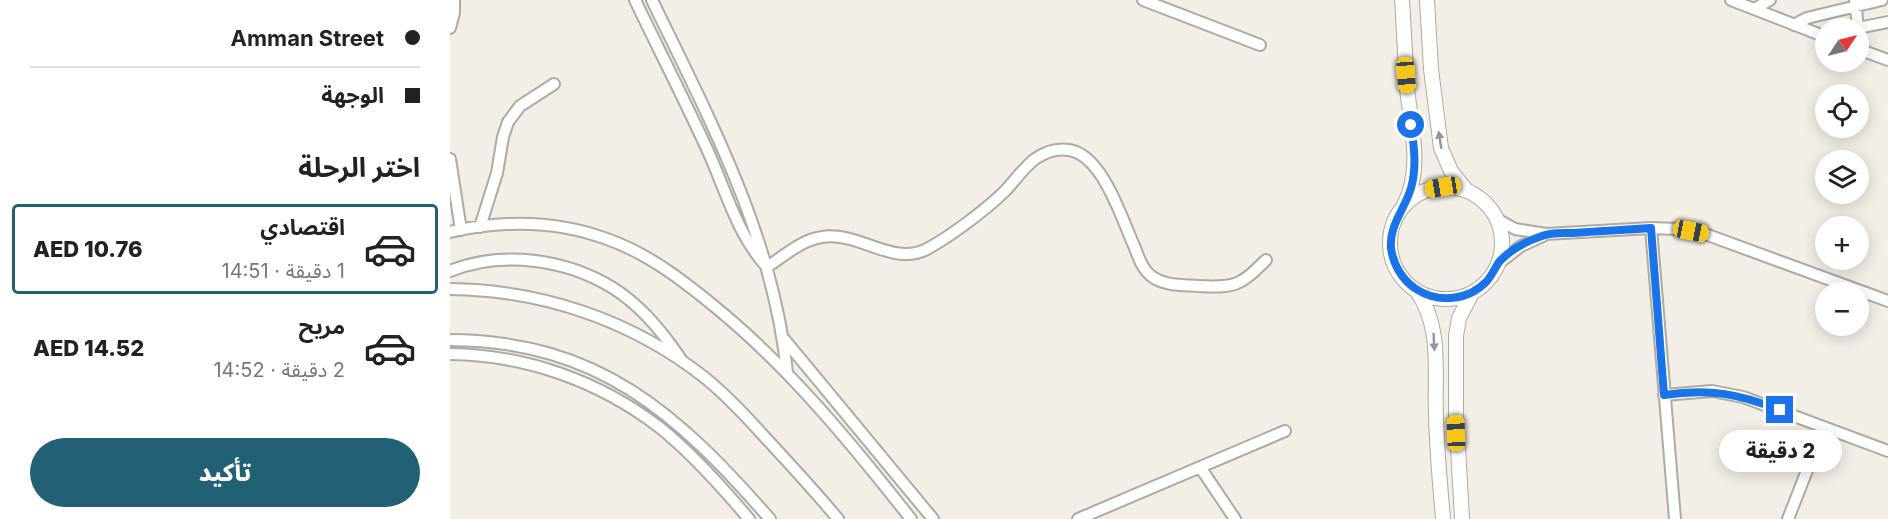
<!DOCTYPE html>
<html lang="ar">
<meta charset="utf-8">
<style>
:root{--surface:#fff;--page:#f6f6f6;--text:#222;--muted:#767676;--line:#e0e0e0;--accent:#226076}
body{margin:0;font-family:Inter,"Noto Sans Arabic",sans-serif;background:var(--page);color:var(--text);direction:rtl;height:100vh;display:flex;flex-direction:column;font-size:22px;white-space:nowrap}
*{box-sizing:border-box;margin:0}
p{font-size:20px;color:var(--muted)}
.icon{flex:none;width:33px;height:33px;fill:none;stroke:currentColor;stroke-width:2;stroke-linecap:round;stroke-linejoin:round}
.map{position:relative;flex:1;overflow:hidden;direction:ltr}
.sheet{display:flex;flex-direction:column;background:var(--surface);width:450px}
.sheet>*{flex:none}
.top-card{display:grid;align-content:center;height:132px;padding:0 30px;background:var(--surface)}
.needle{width:39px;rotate:55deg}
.buttons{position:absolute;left:1365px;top:18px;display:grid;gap:12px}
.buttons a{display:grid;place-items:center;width:54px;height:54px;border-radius:50%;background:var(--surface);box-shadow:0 3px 15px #0003;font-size:30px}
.end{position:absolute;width:27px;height:27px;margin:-14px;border:8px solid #1a73e8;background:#fff;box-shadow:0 0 0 3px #fff}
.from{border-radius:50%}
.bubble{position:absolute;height:42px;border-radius:21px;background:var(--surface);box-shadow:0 3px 15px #0003;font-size:20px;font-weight:800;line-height:42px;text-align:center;direction:rtl}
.car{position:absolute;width:18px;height:36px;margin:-18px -9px;border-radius:8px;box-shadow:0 0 4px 2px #0007;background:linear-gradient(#f5c518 24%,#345 0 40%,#f5c518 0 76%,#345 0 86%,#f5c518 0)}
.top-card b{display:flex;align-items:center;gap:21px;height:57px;font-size:22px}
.top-card b+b{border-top:2px solid var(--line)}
.top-card i{width:15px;height:15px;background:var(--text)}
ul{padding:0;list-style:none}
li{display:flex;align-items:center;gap:18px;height:90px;margin:0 12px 9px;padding:0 18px;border:3px solid transparent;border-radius:6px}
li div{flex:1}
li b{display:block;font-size:22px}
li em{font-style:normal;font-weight:800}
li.current{border-color:var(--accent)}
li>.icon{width:54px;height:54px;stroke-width:1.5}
h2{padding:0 30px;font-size:27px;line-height:72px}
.cta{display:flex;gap:12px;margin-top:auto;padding:12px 30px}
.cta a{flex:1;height:69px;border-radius:36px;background:var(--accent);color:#fff;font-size:24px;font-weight:800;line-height:69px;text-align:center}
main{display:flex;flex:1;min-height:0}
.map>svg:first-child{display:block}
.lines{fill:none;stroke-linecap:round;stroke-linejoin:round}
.minor-casing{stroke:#afaaa2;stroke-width:14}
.major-casing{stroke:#afaaa2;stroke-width:16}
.minor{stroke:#fff;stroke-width:10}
.major{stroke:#fff;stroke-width:14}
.oneway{fill:#979695}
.route{stroke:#1a73e8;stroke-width:8}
</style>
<main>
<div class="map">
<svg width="1438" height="519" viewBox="0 0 1438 519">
<rect width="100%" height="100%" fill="#f4efe6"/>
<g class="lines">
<g class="minor-casing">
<path id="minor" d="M185 0C209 50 234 99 257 149 275 188 287 235 317 267 334 256 351 240 372 237 409 231 443 267 477 249 501 236 534 211 554 192 564 182 573 168 585 159 595 152 607 148 619 150 653 155 672 220 685 248 689 259 693 271 704 278 717 286 734 285 748 286 785 288 790 286 816 260
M202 0C260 120 324 239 337 373
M693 0 810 45
M1281 0 1376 37
M1405 0 1408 28
M1304 9 1320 0
M1344 25 1357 18 1432 0
M0 28 4 13V0
M1408 28 1438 22
M1408 49 1438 60
M0 159 11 230
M1047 219 1065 229 1096 234 1201 228 1228 229 1255 234 1438 301
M30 227 47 173 53 137 58 122 70 106 104 84
M1201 228 1225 519
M0 232C52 220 106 220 157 239 197 253 231 279 264 306 339 367 401 443 461 519
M1049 263 1071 246 1093 236
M0 271C52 250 116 259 163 288 190 305 212 331 230 358
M0 289C92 290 181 320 254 377 275 394 294 414 312 434 338 462 364 490 388 519
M334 339 483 519
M0 340C148 341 227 413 320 519
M0 354C76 355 149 381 209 427 242 453 272 487 299 519
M1214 395 1262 391 1293 397 1438 451
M750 467 785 519
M628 519 835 431
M1338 519 1374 427"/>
</g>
<g class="major-casing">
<path id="major" d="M952 0C954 29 955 58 957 88 961 127 973 169 954 205
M977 0 981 69 991 148 1001 171 1017 191
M940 243a56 56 0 1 1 112 0a56 56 0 1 1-112 0Z
M966 290C993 327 984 373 986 417 987 451 990 485 993 519
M1012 519 1006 412V336L1009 318 1022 293"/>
</g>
<use href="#minor" class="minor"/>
<use href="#major" class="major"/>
</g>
<defs><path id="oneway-solid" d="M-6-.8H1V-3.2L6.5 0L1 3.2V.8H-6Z" transform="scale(1.5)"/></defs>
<g class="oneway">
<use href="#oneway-solid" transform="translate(990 140) rotate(-99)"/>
<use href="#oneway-solid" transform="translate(984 342) rotate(87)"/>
</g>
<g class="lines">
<path class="route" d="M961 125C964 146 967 167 961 188 955 209 939 225 941 248 943 264 952 280 966 289 989 304 1019 300 1037 281 1042 275 1045 268 1049 262 1060 250 1077 241 1092 236 1101 232 1113 233 1123 233 1149 231 1175 230 1201 228L1214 395C1259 388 1289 394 1330 410"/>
</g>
</svg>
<div class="buttons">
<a><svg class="needle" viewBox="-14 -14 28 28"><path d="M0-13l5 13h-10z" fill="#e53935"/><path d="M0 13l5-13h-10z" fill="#767676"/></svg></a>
<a><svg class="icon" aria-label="locate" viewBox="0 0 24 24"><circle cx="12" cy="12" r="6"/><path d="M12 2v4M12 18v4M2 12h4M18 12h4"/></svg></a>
<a><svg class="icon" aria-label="layers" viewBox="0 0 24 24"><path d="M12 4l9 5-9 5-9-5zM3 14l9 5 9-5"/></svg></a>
<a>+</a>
<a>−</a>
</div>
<i class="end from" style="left:961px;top:125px"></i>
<i class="end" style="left:1330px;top:410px"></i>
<div class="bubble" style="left:1269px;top:430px;width:123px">2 دقيقة</div>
<i class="car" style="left:956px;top:75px;rotate:175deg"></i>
<i class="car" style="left:993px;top:187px;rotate:261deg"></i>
<i class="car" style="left:1241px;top:231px;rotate:101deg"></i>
<i class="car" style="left:1006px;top:433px;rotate:358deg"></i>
</div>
<section class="sheet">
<div class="top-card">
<b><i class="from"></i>Amman Street</b>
<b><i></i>الوجهة</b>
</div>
<h2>اختر الرحلة</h2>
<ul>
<li class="current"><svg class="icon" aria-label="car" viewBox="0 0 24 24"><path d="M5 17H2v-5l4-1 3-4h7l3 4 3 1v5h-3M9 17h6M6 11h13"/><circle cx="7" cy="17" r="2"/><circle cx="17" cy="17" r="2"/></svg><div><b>اقتصادي</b><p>1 دقيقة · 14:51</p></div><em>AED 10.76</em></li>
<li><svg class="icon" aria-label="car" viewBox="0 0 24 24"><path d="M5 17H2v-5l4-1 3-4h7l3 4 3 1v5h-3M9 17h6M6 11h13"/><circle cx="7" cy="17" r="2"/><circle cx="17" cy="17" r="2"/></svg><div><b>مريح</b><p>2 دقيقة · 14:52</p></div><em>AED 14.52</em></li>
</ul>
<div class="cta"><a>تأكيد</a></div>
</section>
</main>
